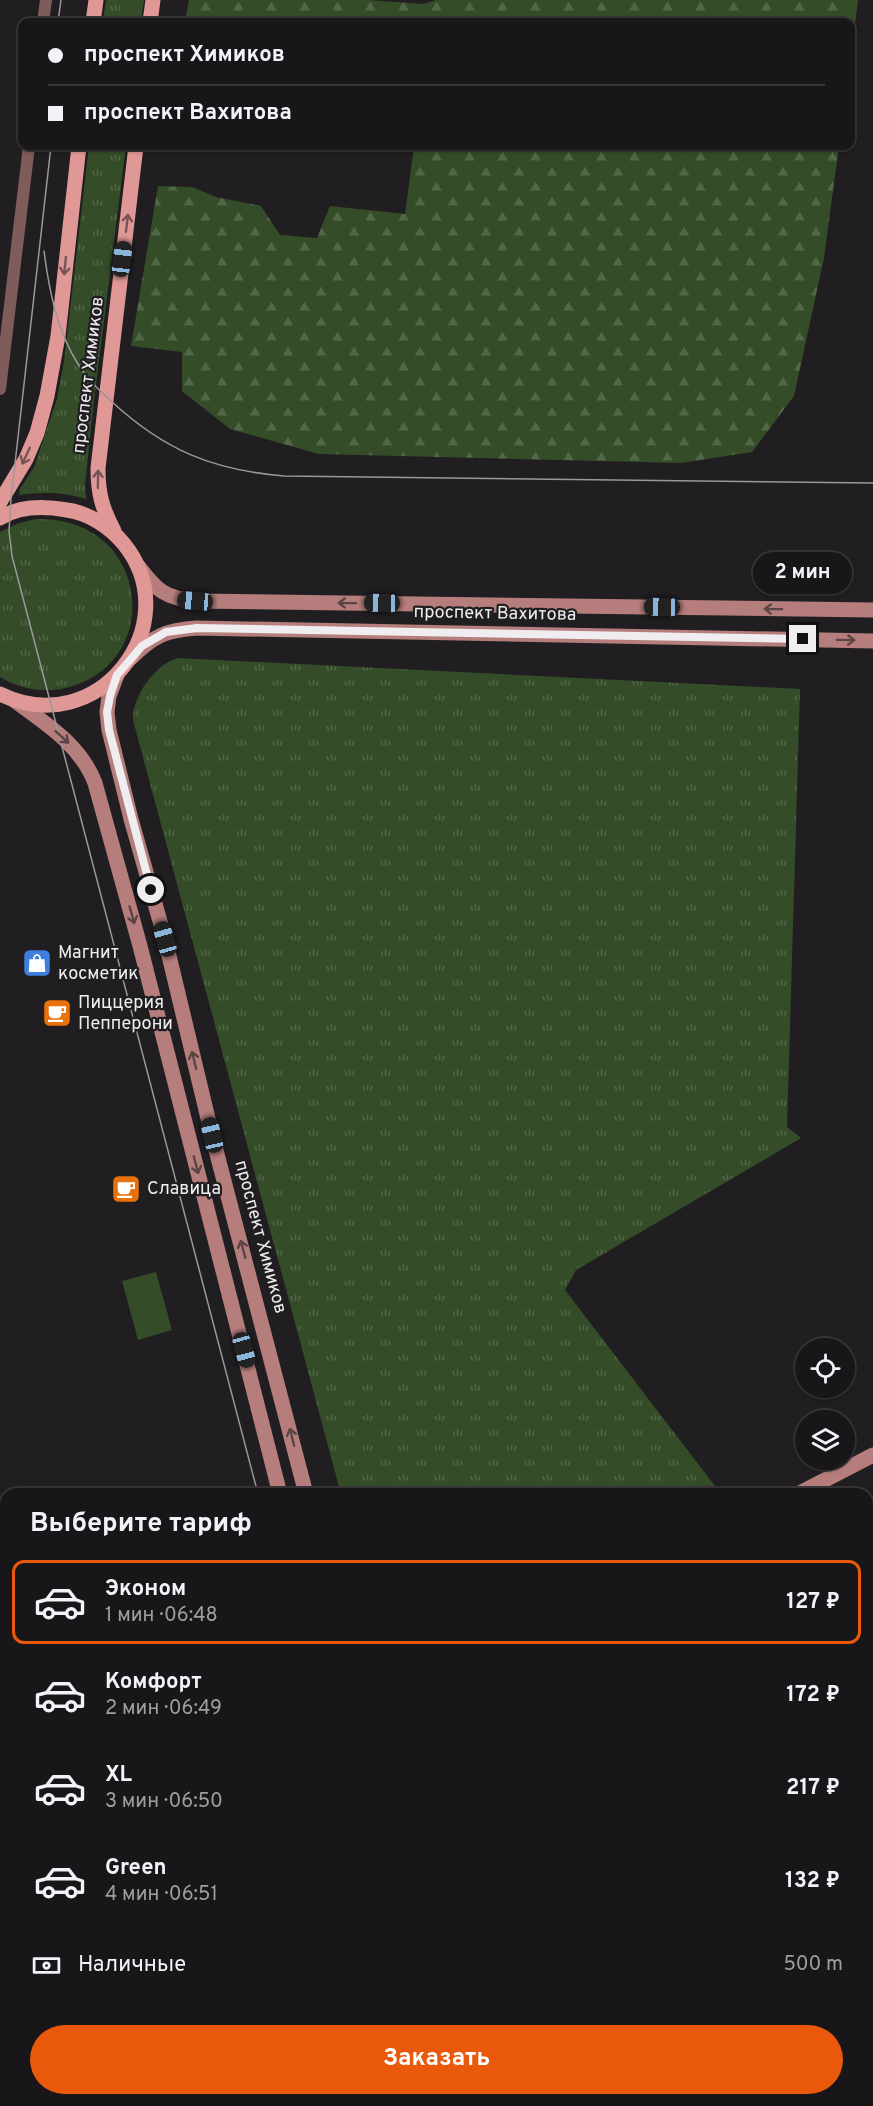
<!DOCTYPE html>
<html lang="ru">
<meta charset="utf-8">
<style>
:root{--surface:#191619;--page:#221f22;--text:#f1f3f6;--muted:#9f9fa2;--line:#373538;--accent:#ea580c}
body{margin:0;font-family:Overpass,sans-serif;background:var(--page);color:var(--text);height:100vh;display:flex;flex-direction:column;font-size:22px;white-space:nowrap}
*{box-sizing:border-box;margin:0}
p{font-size:20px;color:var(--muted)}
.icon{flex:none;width:33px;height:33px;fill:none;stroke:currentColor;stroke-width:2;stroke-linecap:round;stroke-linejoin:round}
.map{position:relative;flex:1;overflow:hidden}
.drawer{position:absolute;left:0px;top:1488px;width:873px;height:618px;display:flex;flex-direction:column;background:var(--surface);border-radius:18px 18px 0 0;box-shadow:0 2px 4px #0004,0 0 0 2px var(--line)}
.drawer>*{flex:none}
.guide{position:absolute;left:18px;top:18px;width:837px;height:132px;border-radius:12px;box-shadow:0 2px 4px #0004,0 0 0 2px var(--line);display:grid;align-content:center;height:132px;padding:0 30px;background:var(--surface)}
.fabs{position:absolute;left:795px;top:1338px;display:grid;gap:12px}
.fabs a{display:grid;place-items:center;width:60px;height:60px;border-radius:50%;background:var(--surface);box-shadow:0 2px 4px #0004,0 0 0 2px var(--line);font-size:30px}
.end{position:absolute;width:27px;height:27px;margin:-14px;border:8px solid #efedef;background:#111;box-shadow:0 0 0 3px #111}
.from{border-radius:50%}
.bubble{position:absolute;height:42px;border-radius:21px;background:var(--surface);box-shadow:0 2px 4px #0004,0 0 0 2px var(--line);font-size:20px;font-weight:700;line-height:42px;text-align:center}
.car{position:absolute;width:18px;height:36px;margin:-18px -9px;border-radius:8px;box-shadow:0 0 4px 2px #0007;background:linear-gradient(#222 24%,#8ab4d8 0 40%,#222 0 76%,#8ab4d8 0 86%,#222 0)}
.guide b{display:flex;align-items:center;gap:21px;height:57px;font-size:22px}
.guide b+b{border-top:2px solid var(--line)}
.guide i{width:15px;height:15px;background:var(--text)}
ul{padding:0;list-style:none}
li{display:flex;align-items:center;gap:18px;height:84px;margin:0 12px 9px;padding:0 18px;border:3px solid transparent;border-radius:12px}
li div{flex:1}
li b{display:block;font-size:22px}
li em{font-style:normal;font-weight:700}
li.selected{border-color:var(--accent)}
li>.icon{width:54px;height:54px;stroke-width:1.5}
h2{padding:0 30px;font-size:27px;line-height:72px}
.pay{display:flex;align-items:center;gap:15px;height:66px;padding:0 30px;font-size:22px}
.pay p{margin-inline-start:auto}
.primary-button{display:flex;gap:12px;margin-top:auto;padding:12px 30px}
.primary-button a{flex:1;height:69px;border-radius:36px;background:var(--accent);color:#fff;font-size:24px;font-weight:700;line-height:69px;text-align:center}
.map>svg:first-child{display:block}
.education{fill:#312317}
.grass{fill:url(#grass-tufts)}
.forest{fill:url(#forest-firs)}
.park{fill:#344d28}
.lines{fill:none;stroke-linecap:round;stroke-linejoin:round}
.minor{stroke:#7e5c5a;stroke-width:12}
.secondary{stroke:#b57e7c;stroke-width:15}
.primary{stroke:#df9896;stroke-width:15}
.tram{stroke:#9a989a;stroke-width:1.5}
.oneway{stroke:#765556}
.oneway2{stroke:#5c4445}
.route{stroke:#efedef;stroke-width:8}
.labels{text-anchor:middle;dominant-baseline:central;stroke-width:4.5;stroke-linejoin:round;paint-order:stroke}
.street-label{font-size:18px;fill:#efedef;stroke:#211e21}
.poi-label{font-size:18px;fill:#efedef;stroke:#211e21;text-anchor:start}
</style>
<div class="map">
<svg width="873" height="2106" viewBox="0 0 873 2106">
<defs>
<pattern id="grass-tufts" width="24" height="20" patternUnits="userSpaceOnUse" patternTransform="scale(1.5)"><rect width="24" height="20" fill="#344d28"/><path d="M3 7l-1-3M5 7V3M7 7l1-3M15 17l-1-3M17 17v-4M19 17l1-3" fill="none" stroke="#526748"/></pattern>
<pattern id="forest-firs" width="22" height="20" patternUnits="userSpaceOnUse" patternTransform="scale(1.5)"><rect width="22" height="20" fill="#344d28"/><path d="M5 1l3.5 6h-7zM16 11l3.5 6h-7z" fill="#526748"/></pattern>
</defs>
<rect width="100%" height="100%" fill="#211e21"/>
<path class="education" d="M580 2100H766L767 2106H582Z"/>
<path class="grass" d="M106 0H144L141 22H103Z
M89 146H126L94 400 85 485 86 499C63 492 43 492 19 495L20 489 34 467 57 399 64 362Z
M36 519C151 516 166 664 66 688 43 693 20 689 0 677V532L19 523Z
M178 658 800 689 787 1127 801 1138 576 1270 565 1290 718 1490 707 1494H341L133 720C132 697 155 664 178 658Z"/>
<path class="forest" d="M189 0H368L423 4 436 0H858L851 56 850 22H187L185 21Z
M414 146H839L824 258 794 396 752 452 681 463 319 454 230 429 182 391V352L131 346 158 186 192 187 216 197 261 206 280 235 317 238 330 206 405 214Z"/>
<path class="park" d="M156 1272 172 1330 138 1340 122 1281Z"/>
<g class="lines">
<path class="minor" d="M43 22 46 0
M0 389 29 146"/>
<path class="secondary" d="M139 567C156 590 165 598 195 601L873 610
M131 658C153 636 166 630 197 628L873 641
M117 675 109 696 107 712 109 730 131 819 165 939 212 1135 306 1494
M15 701C47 724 81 746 95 783L140 946 280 1494
M798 1494 873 1455
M0 1748 6 1746
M441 2100 442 2106
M466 2100 467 2106"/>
<path class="primary" d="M93 22 96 0
M150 22 153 0
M0 502 26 459 37 433 47 396 58 336 79 146
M0 518C19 506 45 506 67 510 89 513 110 527 124 544 189 625 97 742 0 694
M114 531C102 508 98 494 98 468L136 146"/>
<path class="tram" d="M58 22 61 0
M51 146 11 499 9 531 12 556 258 1494
M44 251C49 290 57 331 78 364 87 379 99 390 111 401 164 450 212 470 284 476L873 483
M410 2100 411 2106"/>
</g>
<defs><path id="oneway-shaft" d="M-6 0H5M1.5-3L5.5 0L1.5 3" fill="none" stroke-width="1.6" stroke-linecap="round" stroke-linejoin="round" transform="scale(1.5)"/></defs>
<g class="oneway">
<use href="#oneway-shaft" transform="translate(127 223) rotate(-83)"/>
<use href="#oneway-shaft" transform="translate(65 266) rotate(96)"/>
<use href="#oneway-shaft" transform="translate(26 456) rotate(115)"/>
<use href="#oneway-shaft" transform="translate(98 479) rotate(-89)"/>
</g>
<g class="oneway2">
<use href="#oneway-shaft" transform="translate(347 603) rotate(-179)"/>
<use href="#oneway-shaft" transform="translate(773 609) rotate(-179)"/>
<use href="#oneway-shaft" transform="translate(846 640) rotate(1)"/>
<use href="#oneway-shaft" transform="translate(62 737) rotate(42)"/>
<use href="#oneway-shaft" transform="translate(132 915) rotate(74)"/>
<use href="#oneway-shaft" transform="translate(194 1060) rotate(-104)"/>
<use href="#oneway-shaft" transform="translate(196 1165) rotate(75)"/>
<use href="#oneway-shaft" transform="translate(243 1249) rotate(-105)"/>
<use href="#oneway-shaft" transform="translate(292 1437) rotate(-104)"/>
</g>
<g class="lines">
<path class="route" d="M151 890 109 730 107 712 110 696 117 675 142 646 166 632 197 628 803 639"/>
</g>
<defs>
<g id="shop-square" transform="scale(1.5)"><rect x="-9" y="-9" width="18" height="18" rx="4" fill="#3f7fe0" stroke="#211e21"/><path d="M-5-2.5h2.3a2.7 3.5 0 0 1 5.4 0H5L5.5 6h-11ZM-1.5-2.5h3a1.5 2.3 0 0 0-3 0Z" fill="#fff"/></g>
<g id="cafe-square" transform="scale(1.5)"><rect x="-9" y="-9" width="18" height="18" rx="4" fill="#e8710a" stroke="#211e21"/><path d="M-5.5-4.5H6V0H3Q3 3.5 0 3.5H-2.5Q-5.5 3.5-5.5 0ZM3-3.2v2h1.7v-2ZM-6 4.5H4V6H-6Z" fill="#fff"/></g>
</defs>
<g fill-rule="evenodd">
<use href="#shop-square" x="37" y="963"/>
<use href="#cafe-square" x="57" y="1013"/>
<use href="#cafe-square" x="126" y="1189"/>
</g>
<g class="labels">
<g class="street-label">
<text transform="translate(89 375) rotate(-83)">проспект Химиков</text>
<text transform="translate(495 614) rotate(1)">проспект Вахитова</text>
<text transform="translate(260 1237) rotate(75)">проспект Химиков</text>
</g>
<g class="poi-label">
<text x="58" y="953">Магнит<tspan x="58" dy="21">косметик</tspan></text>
<text x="78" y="1003">Пиццерия<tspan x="78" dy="21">Пепперони</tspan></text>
<text x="147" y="1189">Славица</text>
</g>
</g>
</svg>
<div class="fabs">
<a><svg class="icon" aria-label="locate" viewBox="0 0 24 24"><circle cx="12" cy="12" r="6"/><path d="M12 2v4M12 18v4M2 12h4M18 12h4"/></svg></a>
<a><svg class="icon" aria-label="layers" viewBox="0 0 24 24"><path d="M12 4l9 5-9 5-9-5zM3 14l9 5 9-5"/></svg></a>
</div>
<i class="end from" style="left:151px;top:890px"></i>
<i class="end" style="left:803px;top:639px"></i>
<div class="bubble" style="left:753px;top:552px;width:99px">2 мин</div>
<i class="car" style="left:122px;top:259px;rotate:7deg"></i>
<i class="car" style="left:195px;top:601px;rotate:275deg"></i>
<i class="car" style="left:382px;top:603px;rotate:271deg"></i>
<i class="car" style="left:662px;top:607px;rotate:271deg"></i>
<i class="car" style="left:165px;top:939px;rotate:344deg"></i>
<i class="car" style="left:212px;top:1135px;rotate:347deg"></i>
<i class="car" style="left:244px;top:1350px;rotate:165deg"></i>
<div class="guide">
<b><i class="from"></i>проспект Химиков</b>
<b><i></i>проспект Вахитова</b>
</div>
<section class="drawer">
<h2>Выберите тариф</h2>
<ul>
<li class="selected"><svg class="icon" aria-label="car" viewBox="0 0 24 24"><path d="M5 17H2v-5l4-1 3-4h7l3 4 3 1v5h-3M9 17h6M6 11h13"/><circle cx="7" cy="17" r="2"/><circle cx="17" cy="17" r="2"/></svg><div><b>Эконом</b><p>1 мин · 06:48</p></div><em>127 ₽</em></li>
<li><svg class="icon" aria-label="car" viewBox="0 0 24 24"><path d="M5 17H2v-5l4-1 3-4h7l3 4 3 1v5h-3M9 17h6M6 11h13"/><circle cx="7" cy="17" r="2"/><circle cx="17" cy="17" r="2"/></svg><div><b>Комфорт</b><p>2 мин · 06:49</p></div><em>172 ₽</em></li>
<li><svg class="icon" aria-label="car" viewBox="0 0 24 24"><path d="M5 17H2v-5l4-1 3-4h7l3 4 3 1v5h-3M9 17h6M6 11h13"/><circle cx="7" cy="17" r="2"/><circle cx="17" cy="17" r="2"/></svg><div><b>XL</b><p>3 мин · 06:50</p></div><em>217 ₽</em></li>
<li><svg class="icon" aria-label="car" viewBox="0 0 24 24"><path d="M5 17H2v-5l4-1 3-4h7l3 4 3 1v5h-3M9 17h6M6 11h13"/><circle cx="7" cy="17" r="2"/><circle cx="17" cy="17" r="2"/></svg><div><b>Green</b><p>4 мин · 06:51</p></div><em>132 ₽</em></li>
</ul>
<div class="pay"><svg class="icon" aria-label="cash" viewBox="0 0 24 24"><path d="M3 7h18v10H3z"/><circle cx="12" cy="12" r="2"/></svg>Наличные<p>500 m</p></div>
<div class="primary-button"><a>Заказать</a></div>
</section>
</div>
